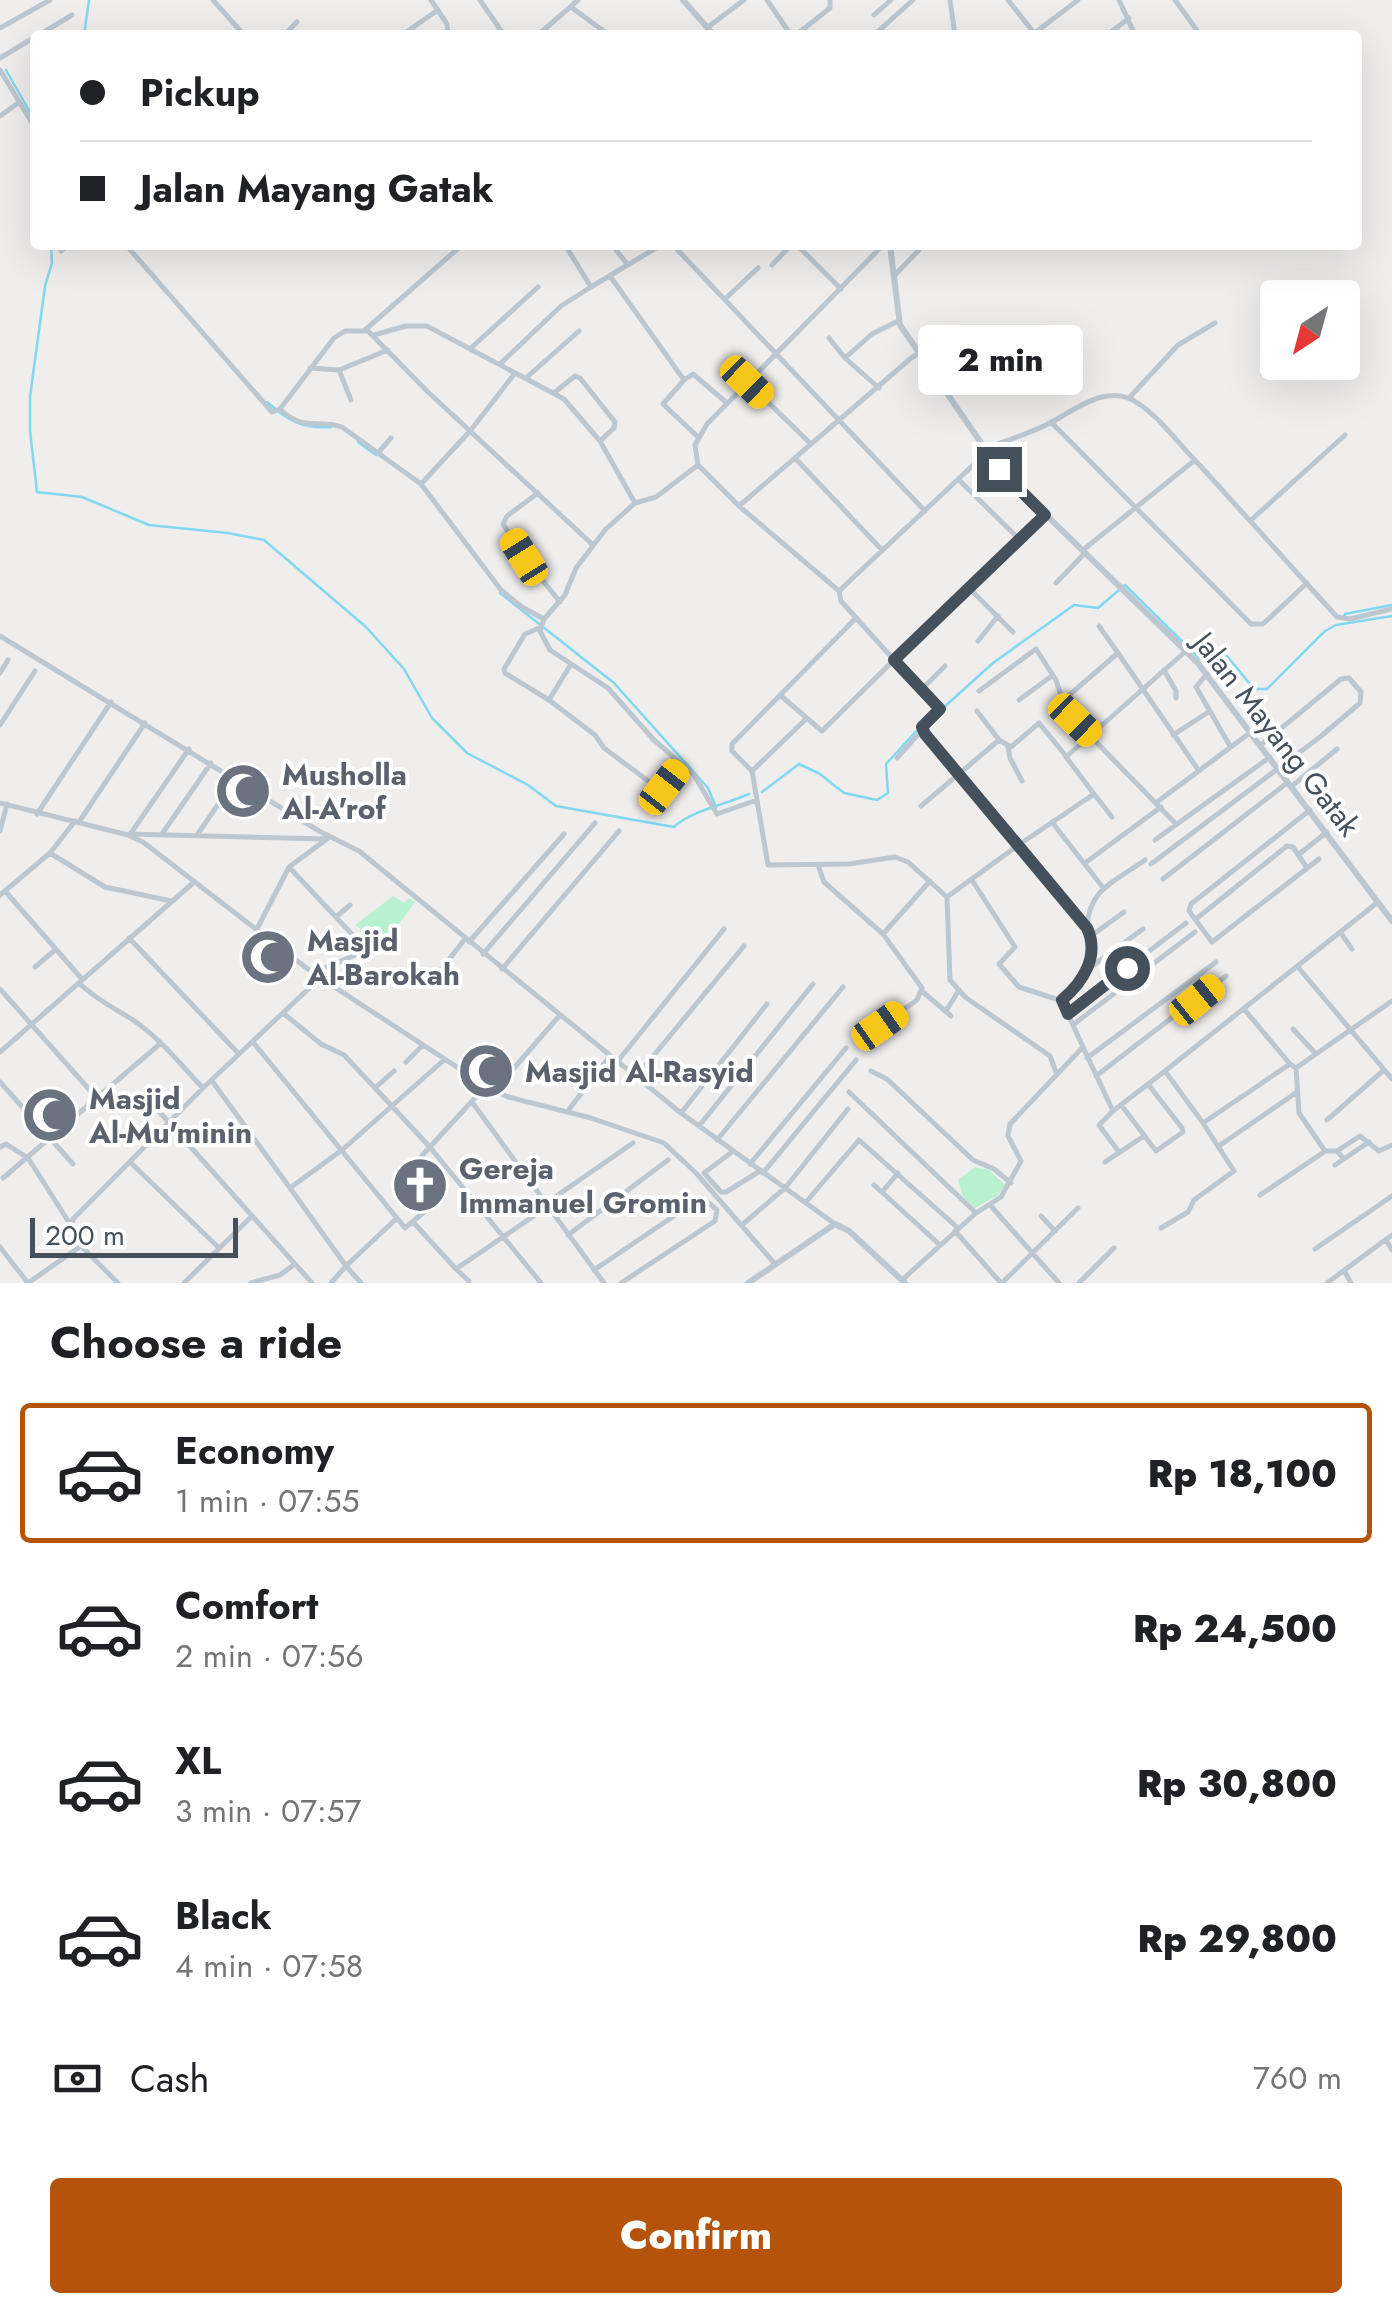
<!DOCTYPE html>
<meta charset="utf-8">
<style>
:root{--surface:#fff;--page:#f6f6f6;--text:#202124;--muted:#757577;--line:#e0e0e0;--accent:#b45309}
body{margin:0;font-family:Jost,sans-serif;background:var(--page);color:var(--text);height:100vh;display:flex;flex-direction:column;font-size:38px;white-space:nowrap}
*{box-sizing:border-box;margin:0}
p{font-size:32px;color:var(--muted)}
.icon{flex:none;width:55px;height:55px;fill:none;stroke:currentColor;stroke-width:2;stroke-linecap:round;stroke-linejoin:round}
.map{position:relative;height:1283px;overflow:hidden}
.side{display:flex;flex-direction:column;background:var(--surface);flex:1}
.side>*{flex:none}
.top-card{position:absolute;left:30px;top:30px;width:1332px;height:220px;border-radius:10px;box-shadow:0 10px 40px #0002;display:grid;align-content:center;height:220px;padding:0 50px;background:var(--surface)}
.needle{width:65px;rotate:216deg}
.controls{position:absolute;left:1260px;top:280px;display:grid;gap:20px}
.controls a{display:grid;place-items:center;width:100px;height:100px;border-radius:10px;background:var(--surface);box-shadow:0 10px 40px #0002;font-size:50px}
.scale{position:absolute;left:30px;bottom:25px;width:208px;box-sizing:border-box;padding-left:10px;border:5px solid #44505b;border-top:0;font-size:28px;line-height:35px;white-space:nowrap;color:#44505b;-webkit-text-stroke:8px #fff;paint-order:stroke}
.end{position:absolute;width:45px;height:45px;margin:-22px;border:12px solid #44505b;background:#fff;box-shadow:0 0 0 5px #fff}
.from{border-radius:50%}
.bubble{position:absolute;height:70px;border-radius:10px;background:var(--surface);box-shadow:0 10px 40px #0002;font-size:32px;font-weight:800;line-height:70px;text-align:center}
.car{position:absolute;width:30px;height:60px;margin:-30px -15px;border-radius:12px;box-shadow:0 0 8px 2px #0007;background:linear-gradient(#f5c518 24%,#345 0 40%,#f5c518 0 76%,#345 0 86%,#f5c518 0)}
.top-card b{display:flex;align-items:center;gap:35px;height:95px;font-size:38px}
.top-card b+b{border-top:2px solid var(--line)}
.top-card i{width:25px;height:25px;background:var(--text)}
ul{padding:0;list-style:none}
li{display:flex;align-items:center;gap:30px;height:140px;margin:0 20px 15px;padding:0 30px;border:5px solid transparent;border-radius:10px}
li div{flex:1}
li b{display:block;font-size:38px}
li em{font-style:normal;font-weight:800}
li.selected{border-color:var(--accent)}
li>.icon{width:90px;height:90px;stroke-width:1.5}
h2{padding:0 50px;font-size:45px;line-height:120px}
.pay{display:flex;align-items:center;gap:25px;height:110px;padding:0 50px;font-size:38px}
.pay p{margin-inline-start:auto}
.cta{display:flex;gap:20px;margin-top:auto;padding:20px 50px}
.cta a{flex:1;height:115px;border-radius:10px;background:var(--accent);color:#fff;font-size:40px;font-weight:800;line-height:115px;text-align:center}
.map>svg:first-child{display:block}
.green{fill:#b8f1cf}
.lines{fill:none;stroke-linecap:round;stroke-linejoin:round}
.stream{stroke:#82d8f1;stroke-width:2.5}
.minor{stroke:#bcc7d0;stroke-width:5}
.tertiary{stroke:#bcc7d0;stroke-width:6}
.route{stroke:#44505b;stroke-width:12}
.labels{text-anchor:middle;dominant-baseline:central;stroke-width:8;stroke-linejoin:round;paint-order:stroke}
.street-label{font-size:30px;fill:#44505b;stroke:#fff}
.worship-label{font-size:30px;font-weight:bold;fill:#5b616d;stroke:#fff;text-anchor:start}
</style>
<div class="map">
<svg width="1392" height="1283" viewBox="0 0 1392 1283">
<rect width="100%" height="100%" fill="#f0eded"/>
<path class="green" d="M393 896 404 903 409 898 415 902 383 945 355 925Z
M975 1167 989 1170 1005 1185 997 1196 975 1208 963 1197 958 1180Z"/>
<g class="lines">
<path class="stream" d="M84 35 89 0
M6 70 35 121
M51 245 52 263 45 286 30 397V431L37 492 82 497 149 525 228 533 264 540 366 627 404 669 432 718 467 753 528 785 556 806 674 827C690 811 727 804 749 794
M267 402C288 421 303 429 331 427
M358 442 376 455
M500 593 614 683 708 788 716 807
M1344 617 1345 614 1392 605
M942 709 993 663 1074 605 1098 608 1125 585 1200 659 1227 656 1254 689H1267L1325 631 1336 625 1392 616
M762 792 799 764 820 774 844 793 877 800 888 793 886 764 920 727"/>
<path class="minor" d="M213 0 244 35
M431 0 447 24 448 35
M480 0 504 35
M767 0 791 35
M950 0 955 35
M1008 0 1034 33
M1119 0 1135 35
M1175 0 1196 29
M571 7 609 35
M874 15 891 0
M708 27 744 0
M0 28 50 0
M39 35 72 15
M284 35 297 22
M402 35 438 10
M538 35 578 0
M796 35 830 8V0
M874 35 913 0
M1032 35 1078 0
M1107 35 1129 18
M0 58 35 37
M0 70 35 128
M0 116 18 103
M126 245 272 412 280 409 334 338 345 331H368L428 392 593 545
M565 245 591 287 661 245
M612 245 628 265
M673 245 925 511
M797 245 841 289
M883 245 707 424 695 445 698 465 739 506 910 359 953 329
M61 251 68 245
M772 265 791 245
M610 276 684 380 693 374 727 403
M894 276 919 250
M725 299 758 268
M365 330 462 245
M374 335 406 326H427L564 399 600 441 635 503
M829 338 845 358 879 388
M471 348 538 287
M845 358 872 334 898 321
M500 364 561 306 591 287
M310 368 339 370 388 350
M339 370 351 400
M526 378 579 331
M684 380 663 404 697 436
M747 382 811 444
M555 392 575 376 580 378 615 422 614 428 600 441
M1129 398 1178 345 1215 323
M280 409C305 433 316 418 342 427L421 484 501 590 522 607 544 619
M1051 422 1251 624H1263L1307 583
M986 448C1008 440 1032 433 1052 422 1077 408 1110 382 1139 404 1160 418 1177 442 1195 460L1083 550
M378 453 391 438
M795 458 882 550
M1195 460 1337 617 1350 619 1392 609
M698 465 656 497 635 503 605 530 576 568 565 595 544 619 540 631 550 650 608 688 653 739 694 775 717 814 757 800
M959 480 1020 540
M421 484 471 430 515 373
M538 493 507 516 503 524 524 557 560 602
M739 506 839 591 841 601 894 660 1045 515
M1250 521 1345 435
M1056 583 1085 553
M969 588 1013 632
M839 591 986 453
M1099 626 1118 653
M539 628 525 634 504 669 505 673 549 700 595 735 604 748 659 789 664 787 682 765
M0 636 319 831 359 851 681 1113 835 1224
M978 641 998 616
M1164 670 1176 691V698
M0 673 8 660
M1207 674 1196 687 1230 746
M922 689 945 666
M979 691 1036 649 1056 680 1066 711 1176 824
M780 695 822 731 894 660 941 709 923 727 925 734 1020 844 947 897 908 862 895 857 849 864 768 865 752 771 732 751V744L856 618
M549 700 571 664
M1019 700 1053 675
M1061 702 1118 653 1199 771
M977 711 999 740
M0 725 35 671
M1173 735 1210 711
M1008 747 1010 758 1022 781
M897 758 922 730
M752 771 806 719
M1292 786 1337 749
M1094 794 1112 817
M1157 802 1251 732
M0 803 128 835 143 842 313 973 489 1088 508 1097 591 1118 664 1143 696 1173 775 1264
M921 806 999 740 1011 747 1039 723 1066 756
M1310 810 1191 904 1189 911 1212 942 1319 859
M37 814 111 702
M79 822 145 723
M1052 822 1104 889
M0 831 7 804
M131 833 189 749
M129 834 326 839
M162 834 211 763
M197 835 235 780
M1155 840 1270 757
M50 853 105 887 171 901
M1298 855 1327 832
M1085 863 1161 807
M1151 864 1320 737 1360 703 1361 692 1349 678 1341 679 1262 744
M818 865 824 882 883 934 922 988 917 1000 880 1026
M289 867 363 946 355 955 313 973
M1163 879 1287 783
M972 880 1015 947 999 964 1019 987 1062 1001
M5 891 82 979
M0 895 50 853 75 821
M947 897 950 980 965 997 1050 1056 1056 1072
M336 917 350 905
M1196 919 1287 846 1293 847 1307 868
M1087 927C1089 888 1116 881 1145 860
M257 929 289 867 327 839
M1340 932 1352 949
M883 934 930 881
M1091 936 1124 912
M129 938 239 1054
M469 942 564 834
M483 954 595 823
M1297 966 1392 1079
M35 967 55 950
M1091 967 1143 929
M502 969 619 831
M432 981 465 939
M80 984C97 1000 114 1008 133 1020 160 1038 181 1065 203 1088
M0 989 95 1096
M923 992 951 1016
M1244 1009 1290 1064 1296 1068 1392 1001
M946 1011 959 990
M283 1013 321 1044 344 1055 375 1088 429 1146 541 1283
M1068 1013 1186 923
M1074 1024 1195 932
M1293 1029 1316 1054
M253 1042 405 1228 441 1198 417 1161 486 1086
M1083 1047 1113 1111 1165 1071
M0 1052 193 883
M1087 1058 1216 962
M406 1062 422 1046
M617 1062 724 929
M1290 1064 1203 1123 1165 1071 1378 902
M514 1068 560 1015
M1296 1068 1299 1113 1325 1151H1337L1344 1159
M871 1071 887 1079 973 1160 994 1169 1011 1183
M1096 1076 1226 976
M636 1077 744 946
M212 1081 290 1188
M0 1082 73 1164
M375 1088 394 1071
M849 1092 976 1213
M147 1098 312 1283
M472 1102 604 1283
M1122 1106 1156 1151 1183 1132 1182 1128 1148 1084
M1113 1111 1099 1125 1119 1152
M567 1112 610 1056
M681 1113 767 1004
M28 1114 43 1101
M1327 1120 1384 1070
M699 1126 813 984
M717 1140 843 987
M1219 1146 1297 1092
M0 1147 6 1144 28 1158 70 1224
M1337 1151 1360 1136 1379 1151 1392 1145
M732 1152 704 1173 721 1192H726L760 1171
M130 1162 219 1248
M1105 1162 1144 1136
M750 1164 846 1048
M1335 1165 1369 1142
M763 1173 856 1060
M3 1178 161 1043
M874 1185 940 1245
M882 1192 898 1173
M1260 1195 1324 1152
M806 1202 859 1140 958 1228
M545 1204 633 1143
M990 1205 1059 1283
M1041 1216 1055 1231
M413 1222 456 1269
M742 1225 785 1188 848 1109
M1161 1228 1188 1212 1194 1200 1234 1171 1203 1123
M955 1231 1001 1283
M568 1235 668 1160
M1386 1240 1392 1250
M81 1246 118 1283
M0 1247 28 1283
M1315 1249 1392 1196
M594 1270 702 1197 717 1210 715 1221 621 1283
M1345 1272 1351 1283
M902 1280 976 1213 1001 1197 1021 1161 1008 1136 1010 1124 1083 1047 1062 1001C1082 983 1094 963 1091 936L1020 844 1094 794 1066 757 1186 651
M469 1281 456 1269 547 1207
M28 1283 81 1246 72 1229 73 1219 203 1088 320 978
M184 1283 252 1216
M251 1283 280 1275 295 1264
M331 1283 346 1266 290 1188 342 1150 444 1060
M361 1283 346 1266 396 1219
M1002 1283 1078 1208
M1079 1283 1114 1248
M1327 1283 1392 1235"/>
<path class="tertiary" d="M683 0 714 35
M890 245 900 325 999 469 1197 662 1392 921
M748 1283 835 1224 849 1231 905 1283"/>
</g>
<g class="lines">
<path class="route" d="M999 469 1045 515 894 660 940 709 922 727 925 734 1087 928C1100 956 1083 982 1062 1000L1068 1014 1127 968"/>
</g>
<defs>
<g id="mosque-disc" transform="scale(2.875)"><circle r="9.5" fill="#6b7280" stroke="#fff"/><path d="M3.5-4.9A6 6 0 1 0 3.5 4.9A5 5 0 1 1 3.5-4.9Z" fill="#fff"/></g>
<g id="church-disc" transform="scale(2.875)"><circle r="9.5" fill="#6b7280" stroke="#fff"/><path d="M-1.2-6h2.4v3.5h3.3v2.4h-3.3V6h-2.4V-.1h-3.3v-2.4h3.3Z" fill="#fff"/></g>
</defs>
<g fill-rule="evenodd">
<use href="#mosque-disc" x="243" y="791"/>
<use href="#mosque-disc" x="268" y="957"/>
<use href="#mosque-disc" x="486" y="1071"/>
<use href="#mosque-disc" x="50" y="1115"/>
<use href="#church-disc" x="420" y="1185"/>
</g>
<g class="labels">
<g class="street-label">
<text transform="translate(1277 734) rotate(52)">Jalan Mayang Gatak</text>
</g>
<g class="worship-label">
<text x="282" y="774">Musholla<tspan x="282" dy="34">Al-A'rof</tspan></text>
<text x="307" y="940">Masjid<tspan x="307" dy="34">Al-Barokah</tspan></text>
<text x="525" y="1071">Masjid Al-Rasyid</text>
<text x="89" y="1098">Masjid<tspan x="89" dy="34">Al-Mu'minin</tspan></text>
<text x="459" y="1168">Gereja<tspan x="459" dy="34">Immanuel Gromin</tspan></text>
</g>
</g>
</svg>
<div class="controls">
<a><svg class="needle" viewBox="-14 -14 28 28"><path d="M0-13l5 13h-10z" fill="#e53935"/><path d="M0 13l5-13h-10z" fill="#757577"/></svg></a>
</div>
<div class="scale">200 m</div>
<i class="end from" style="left:1127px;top:968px"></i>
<i class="end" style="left:999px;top:469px"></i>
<div class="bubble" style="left:918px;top:325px;width:165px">2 min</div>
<i class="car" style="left:747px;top:382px;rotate:134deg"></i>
<i class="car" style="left:524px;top:557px;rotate:328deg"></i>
<i class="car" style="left:1075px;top:720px;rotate:134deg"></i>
<i class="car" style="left:664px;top:787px;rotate:38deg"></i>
<i class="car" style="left:1197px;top:1000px;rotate:51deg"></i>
<i class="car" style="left:880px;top:1026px;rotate:55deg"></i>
<div class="top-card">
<b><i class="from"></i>Pickup</b>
<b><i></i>Jalan Mayang Gatak</b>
</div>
</div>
<section class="side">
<h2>Choose a ride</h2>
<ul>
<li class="selected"><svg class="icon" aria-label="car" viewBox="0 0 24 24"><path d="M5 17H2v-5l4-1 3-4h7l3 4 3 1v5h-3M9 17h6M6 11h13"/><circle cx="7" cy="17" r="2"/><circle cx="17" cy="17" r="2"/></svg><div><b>Economy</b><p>1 min · 07:55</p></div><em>Rp 18,100</em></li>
<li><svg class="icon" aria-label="car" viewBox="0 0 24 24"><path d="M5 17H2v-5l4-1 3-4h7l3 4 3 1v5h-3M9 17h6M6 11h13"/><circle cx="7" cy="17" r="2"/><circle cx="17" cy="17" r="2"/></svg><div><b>Comfort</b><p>2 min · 07:56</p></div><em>Rp 24,500</em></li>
<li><svg class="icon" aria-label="car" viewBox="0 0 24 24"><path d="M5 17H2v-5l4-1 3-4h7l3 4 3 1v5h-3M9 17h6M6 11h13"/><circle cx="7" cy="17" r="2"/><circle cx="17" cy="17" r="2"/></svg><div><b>XL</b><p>3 min · 07:57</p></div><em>Rp 30,800</em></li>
<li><svg class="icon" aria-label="car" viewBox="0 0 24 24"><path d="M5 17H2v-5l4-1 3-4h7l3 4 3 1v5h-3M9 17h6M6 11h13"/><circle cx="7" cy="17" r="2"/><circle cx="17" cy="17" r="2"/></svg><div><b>Black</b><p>4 min · 07:58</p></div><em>Rp 29,800</em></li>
</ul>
<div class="pay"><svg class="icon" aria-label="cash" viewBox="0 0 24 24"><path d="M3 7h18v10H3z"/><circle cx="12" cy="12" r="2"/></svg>Cash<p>760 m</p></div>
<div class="cta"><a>Confirm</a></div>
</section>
